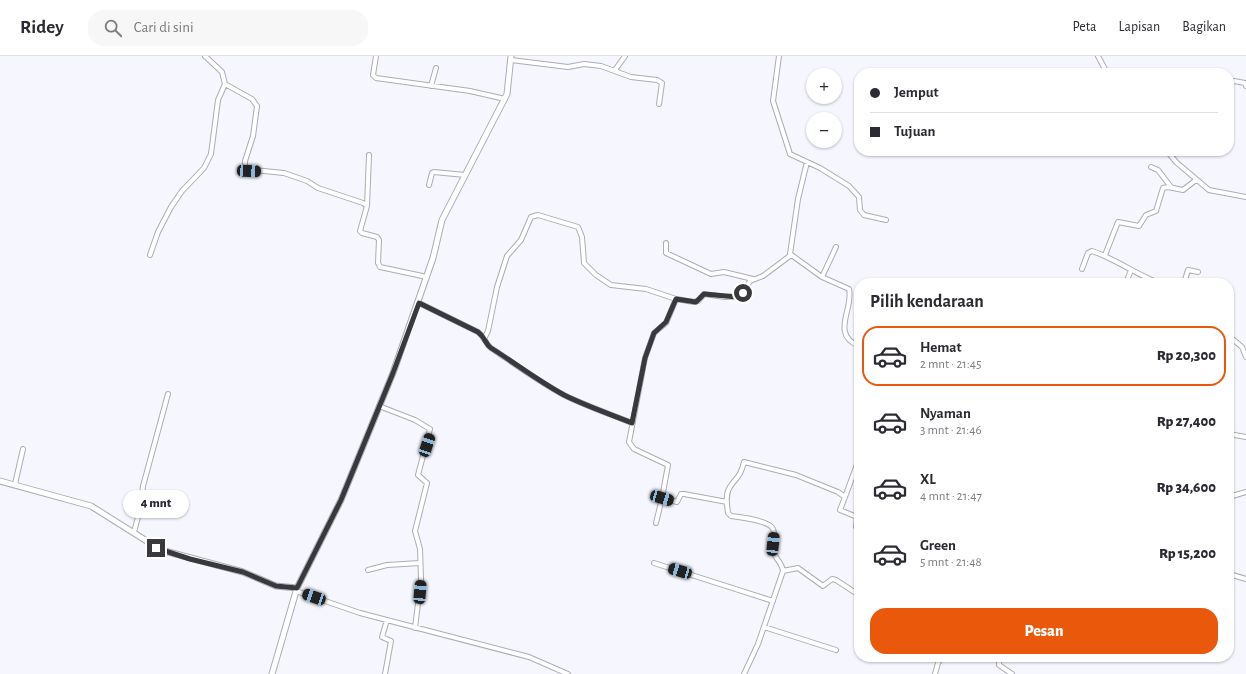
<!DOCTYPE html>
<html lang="id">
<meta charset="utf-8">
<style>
:root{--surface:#fff;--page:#f7f7f7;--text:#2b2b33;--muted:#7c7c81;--line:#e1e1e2;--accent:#ea580c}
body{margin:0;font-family:"Alegreya Sans",sans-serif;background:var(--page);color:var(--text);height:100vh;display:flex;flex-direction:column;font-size:15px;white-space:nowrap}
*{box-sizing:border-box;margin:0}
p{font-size:13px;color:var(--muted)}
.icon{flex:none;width:22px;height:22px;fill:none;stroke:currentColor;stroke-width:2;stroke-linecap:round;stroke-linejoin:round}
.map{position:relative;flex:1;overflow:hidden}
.panel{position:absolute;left:854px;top:222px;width:380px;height:384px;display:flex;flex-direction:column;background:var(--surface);border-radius:16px;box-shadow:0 1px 3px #0004}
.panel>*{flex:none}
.banner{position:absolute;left:854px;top:12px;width:380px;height:88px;border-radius:16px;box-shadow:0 1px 3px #0004;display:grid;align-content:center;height:88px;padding:0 16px;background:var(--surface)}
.buttons{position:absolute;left:806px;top:12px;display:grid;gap:8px}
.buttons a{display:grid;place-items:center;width:36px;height:36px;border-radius:50%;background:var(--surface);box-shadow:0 1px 3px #0004;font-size:20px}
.end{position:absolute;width:18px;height:18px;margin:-9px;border:5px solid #39393d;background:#fff;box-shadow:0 0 0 2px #fff}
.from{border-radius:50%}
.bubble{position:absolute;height:28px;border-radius:14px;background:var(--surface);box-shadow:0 1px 3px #0004;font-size:13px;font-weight:800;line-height:28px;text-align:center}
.car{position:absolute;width:12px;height:24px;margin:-12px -6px;border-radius:5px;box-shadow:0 0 3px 1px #0007;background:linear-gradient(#222 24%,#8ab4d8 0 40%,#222 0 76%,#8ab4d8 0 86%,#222 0)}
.banner b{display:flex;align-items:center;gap:14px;height:38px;font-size:15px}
.banner b+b{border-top:1px solid var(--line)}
.banner i{width:10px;height:10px;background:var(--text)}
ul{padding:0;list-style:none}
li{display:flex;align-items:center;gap:12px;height:60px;margin:0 8px 6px;padding:0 8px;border:2px solid transparent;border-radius:16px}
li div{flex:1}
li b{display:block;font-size:15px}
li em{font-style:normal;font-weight:800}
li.current{border-color:var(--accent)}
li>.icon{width:36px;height:36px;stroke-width:1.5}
h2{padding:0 16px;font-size:18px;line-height:48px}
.primary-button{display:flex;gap:8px;margin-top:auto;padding:8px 16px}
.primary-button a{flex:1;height:46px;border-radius:16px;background:var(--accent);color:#fff;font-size:16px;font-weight:800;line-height:46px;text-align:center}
header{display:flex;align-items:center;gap:24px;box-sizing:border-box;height:56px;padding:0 20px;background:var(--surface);border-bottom:1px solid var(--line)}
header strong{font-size:19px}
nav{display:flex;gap:22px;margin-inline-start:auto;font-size:14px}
.search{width:280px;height:36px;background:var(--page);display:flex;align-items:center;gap:10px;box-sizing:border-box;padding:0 14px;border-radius:16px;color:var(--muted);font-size:15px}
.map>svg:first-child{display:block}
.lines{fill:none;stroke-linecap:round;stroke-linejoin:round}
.minor-casing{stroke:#acacb6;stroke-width:6}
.tertiary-casing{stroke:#acacb6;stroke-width:7}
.minor{stroke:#fff;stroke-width:4}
.tertiary{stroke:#fff;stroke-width:5}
.route{stroke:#39393d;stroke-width:5}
</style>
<header>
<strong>Ridey</strong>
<div class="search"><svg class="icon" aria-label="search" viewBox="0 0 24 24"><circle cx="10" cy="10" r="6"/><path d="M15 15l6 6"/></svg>Cari di sini</div>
<nav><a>Peta</a><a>Lapisan</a><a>Bagikan</a></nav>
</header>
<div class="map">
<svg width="1246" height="618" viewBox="0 0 1246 618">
<rect width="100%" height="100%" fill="#f6f6ff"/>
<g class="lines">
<g class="minor-casing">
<path id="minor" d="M376 0 373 19 376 22 470 35 505 43
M779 0 773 45 790 98 820 112 849 130 859 141 860 154 864 159 886 164
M1098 0 1107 17
M511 4 568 11 584 8 601 10 631 21 657 24 662 27 659 48
M615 14 625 0
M1234 25 1245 27 1246 30
M225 28 252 43 257 50 253 80 245 105V113L284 117 307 125 318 132 363 147 367 150 360 175 362 177 377 181 379 184 378 207 380 211 427 221
M431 30 436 12
M1167 95 1176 106 1209 134 1246 141
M807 106 798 143 790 198 822 221 849 233C854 253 830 278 859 290
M1151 111 1158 114 1171 131
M429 129 432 117 434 116 465 119
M367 150 369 99
M666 187V197L711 218 724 216 753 223
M150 199 158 176 171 151 182 135 204 112 211 98 218 44 225 28 222 16 205 0
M1105 199 1118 166 1139 170 1146 159 1156 155 1163 132 1168 131 1183 134 1196 124
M1082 213 1088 197 1092 195C1116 203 1135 218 1159 227
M822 221 836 191
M1126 227 1131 214
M1184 227 1188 214 1198 216
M676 243 666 267 654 277 645 302 629 386 634 393 668 409 662 442 677 446 681 438H684L727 446
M419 247 478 276C486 282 485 288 491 292 515 308 538 325 564 339 586 350 610 358 632 367
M1229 280 1242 291 1246 301
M485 281 488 275 497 231 507 200 521 184 531 161 538 159 578 171 582 181 584 207 596 219 611 229 646 233 676 243 694 246 698 245 704 238 725 241 741 240 750 225 763 220 791 199
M379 350 415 364 430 373 418 419 427 427 415 475 420 493 421 523 415 572
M1229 378 1246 381
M15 428 23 393
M845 441 859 403
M1229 441 1246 436
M656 467 662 442
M134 476 141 450 143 430 168 338
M654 507 773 545
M368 514 387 509 420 507
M783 515 798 512 823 530 832 523 836 524 859 539
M1229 518 1246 523
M296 535 360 557 529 601 568 618
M764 571 836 594
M999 601V609L1012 618
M385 618 391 585 382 581 387 564
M744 618 758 588 783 515C782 506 775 503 773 495 772 488 776 479 773 473 770 465 740 461 731 460L728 457C727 449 725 438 730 431 737 420 740 422 744 406L796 419 838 436 845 441 840 454 857 461 856 471 859 473
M935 618 938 607 942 601"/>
</g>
<g class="tertiary-casing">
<path id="tertiary" d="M0 425 91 450 161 494 243 516 276 530 297 532
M272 618 297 532 341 444 393 317 433 202 442 164 507 38 511 0"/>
</g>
<use href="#minor" class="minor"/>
<use href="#tertiary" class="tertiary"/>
</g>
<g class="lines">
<path class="route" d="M156 492 190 503 243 516 276 530 297 532 341 444 393 317 419 247 478 276C486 282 485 288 491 292 515 307 538 325 564 339 586 350 610 358 632 367L645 302 654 277 666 266 676 243 696 246 704 238 737 241 741 240 743 237"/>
</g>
</svg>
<div class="buttons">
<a>+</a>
<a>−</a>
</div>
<i class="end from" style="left:743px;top:237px"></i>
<i class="end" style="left:156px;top:492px"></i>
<div class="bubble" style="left:123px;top:434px;width:66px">4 mnt</div>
<i class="car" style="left:249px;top:115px;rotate:93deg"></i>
<i class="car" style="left:427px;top:389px;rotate:18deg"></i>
<i class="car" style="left:662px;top:442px;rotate:106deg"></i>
<i class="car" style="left:773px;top:488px;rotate:6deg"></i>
<i class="car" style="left:680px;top:515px;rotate:286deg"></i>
<i class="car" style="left:420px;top:536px;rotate:5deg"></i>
<i class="car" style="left:314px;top:541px;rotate:289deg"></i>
<div class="banner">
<b><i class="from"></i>Jemput</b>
<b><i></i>Tujuan</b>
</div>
<section class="panel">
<h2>Pilih kendaraan</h2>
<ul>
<li class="current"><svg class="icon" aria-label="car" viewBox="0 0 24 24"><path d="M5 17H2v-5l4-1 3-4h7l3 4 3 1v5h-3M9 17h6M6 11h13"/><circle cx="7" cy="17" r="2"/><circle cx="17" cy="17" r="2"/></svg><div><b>Hemat</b><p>2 mnt · 21:45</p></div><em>Rp 20,300</em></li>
<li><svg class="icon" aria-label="car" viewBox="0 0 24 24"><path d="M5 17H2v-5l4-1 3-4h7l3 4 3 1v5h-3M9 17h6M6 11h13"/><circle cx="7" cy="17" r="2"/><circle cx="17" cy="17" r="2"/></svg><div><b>Nyaman</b><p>3 mnt · 21:46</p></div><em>Rp 27,400</em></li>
<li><svg class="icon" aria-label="car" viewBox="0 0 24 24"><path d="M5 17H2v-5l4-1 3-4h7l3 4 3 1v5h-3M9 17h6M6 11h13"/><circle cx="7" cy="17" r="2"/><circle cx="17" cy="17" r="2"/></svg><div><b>XL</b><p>4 mnt · 21:47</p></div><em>Rp 34,600</em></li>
<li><svg class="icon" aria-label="car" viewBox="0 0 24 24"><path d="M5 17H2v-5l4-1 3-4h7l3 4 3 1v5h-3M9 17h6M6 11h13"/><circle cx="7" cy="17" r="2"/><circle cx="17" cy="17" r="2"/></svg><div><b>Green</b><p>5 mnt · 21:48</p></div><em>Rp 15,200</em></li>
</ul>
<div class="primary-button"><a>Pesan</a></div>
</section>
</div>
